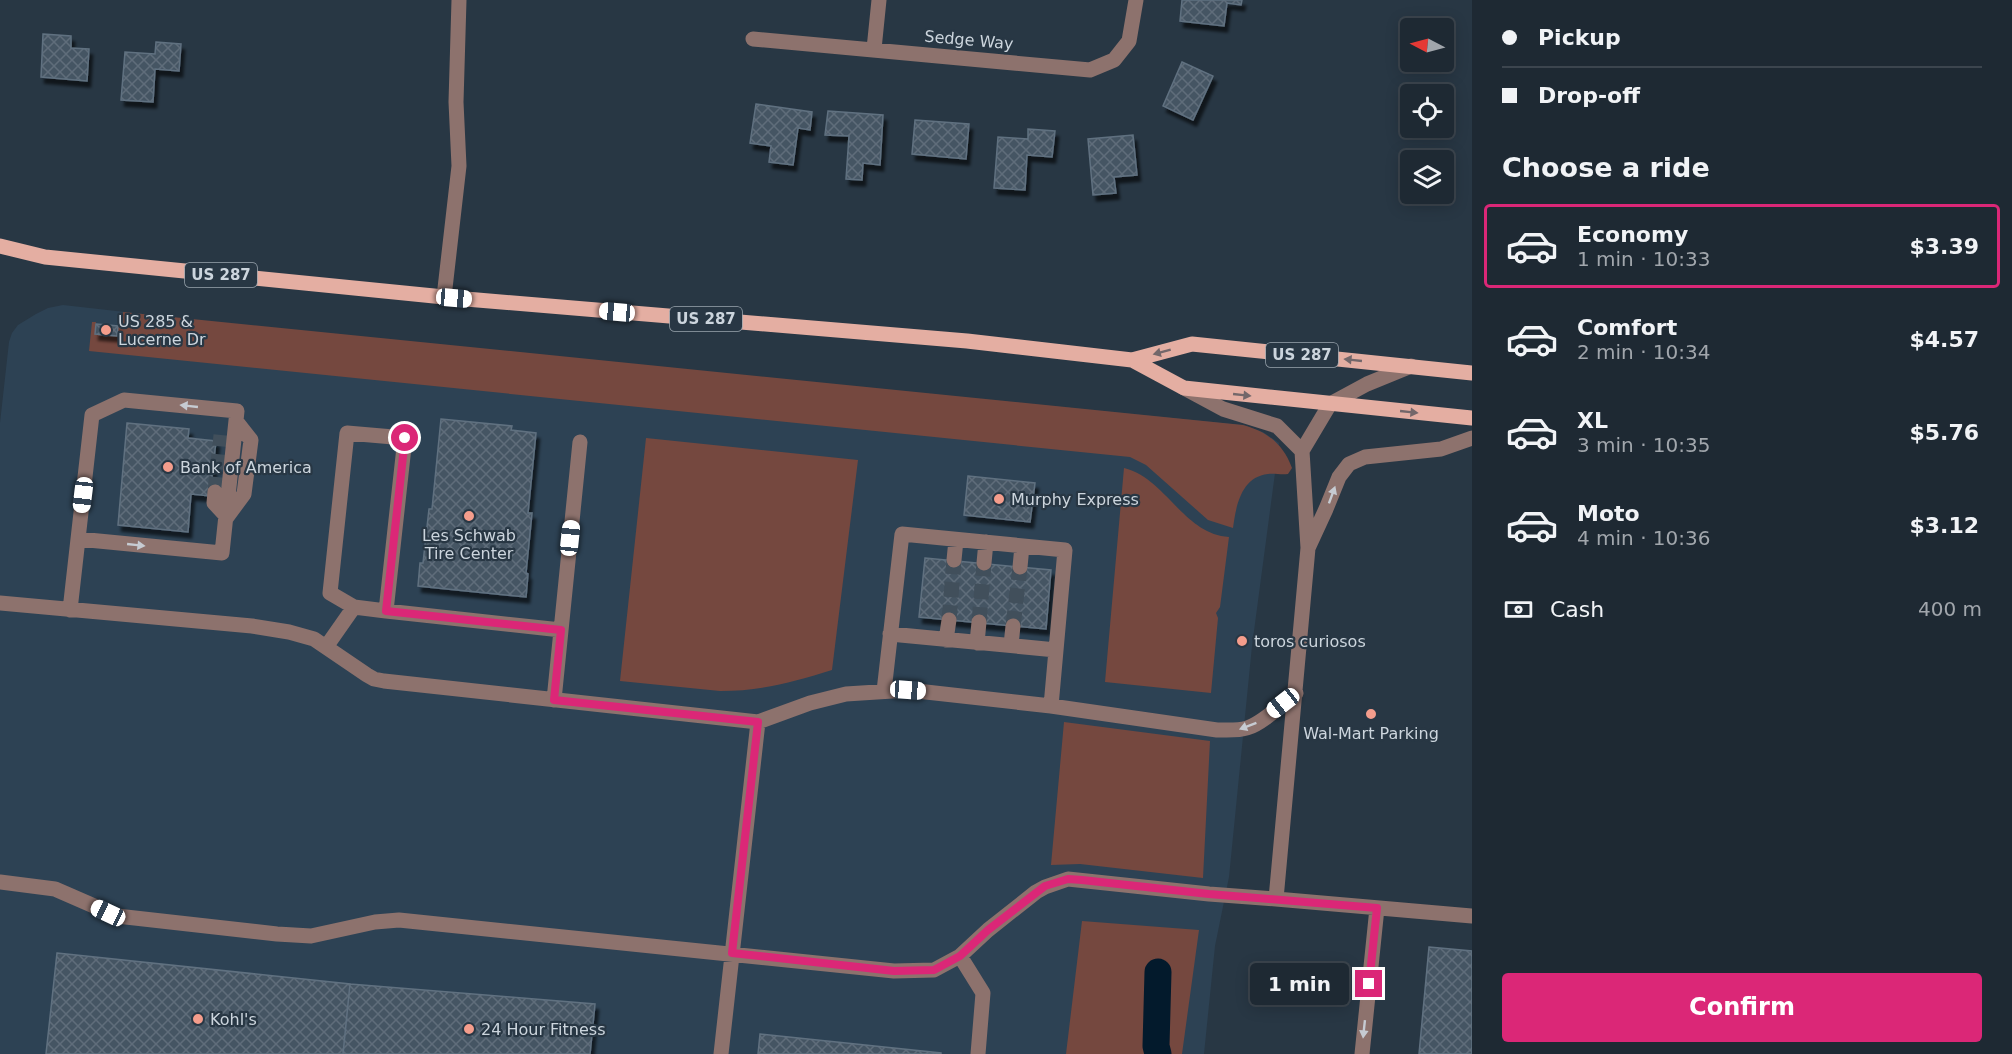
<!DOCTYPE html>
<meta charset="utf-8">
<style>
:root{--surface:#1e2933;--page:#2b353f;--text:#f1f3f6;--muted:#a1a6ac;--line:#3c454e;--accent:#db2777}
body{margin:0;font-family:"DejaVu Sans",sans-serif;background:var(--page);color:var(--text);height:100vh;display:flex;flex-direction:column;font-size:22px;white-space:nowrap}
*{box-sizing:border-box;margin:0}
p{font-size:20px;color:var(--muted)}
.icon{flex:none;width:33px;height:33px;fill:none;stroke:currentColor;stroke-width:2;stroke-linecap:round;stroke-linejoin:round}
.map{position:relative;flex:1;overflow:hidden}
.side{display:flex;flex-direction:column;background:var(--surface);width:540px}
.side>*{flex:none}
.hud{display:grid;align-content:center;height:132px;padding:0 30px;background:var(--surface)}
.needle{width:39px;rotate:276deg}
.tools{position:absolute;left:1400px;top:18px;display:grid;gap:12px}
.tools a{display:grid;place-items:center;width:54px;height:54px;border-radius:6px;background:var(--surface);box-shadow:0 3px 15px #0003,0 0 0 2px var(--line);font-size:30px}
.end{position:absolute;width:27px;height:27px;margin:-14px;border:8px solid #db2777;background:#fff;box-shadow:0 0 0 3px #fff}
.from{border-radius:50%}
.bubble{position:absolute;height:42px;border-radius:6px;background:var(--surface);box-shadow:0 3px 15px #0003,0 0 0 2px var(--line);font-size:20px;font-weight:600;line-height:42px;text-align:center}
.car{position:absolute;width:18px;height:36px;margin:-18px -9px;border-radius:8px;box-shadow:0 0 4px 2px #0007;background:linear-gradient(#fff 24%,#345 0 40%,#fff 0 76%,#345 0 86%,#fff 0)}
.hud b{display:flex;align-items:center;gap:21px;height:57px;font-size:22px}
.hud b+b{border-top:2px solid var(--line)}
.hud i{width:15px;height:15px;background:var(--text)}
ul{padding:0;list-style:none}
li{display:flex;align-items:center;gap:18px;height:84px;margin:0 12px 9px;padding:0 18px;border:3px solid transparent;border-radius:6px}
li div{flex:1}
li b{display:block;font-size:22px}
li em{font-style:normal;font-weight:600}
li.current{border-color:var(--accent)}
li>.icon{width:54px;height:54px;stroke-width:1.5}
h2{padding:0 30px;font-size:27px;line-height:72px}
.pay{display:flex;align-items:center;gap:15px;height:66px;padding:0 30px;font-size:22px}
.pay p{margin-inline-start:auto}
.primary-button{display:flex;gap:12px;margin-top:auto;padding:12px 30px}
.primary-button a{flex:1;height:69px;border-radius:6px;background:var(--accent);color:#fff;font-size:24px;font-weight:600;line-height:69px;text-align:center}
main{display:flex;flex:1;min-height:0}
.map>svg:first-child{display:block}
.built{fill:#2d4254}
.green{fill:#75483f}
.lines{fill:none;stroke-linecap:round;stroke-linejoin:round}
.canal{stroke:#031a2c;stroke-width:27}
.building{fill:url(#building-cross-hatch);stroke:#607180;stroke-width:1.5;filter:url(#shadow)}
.minor-tunnel{stroke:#414f5b;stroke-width:15;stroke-dasharray:15 8;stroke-linecap:butt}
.minor{stroke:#8d726d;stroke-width:15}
.major{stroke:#e4aea2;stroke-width:15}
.oneway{fill:#73676a}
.oneway2{fill:#c6cbd2}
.route{stroke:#db2777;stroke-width:8}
.poi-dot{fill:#f49d8c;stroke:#283744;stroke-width:2}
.labels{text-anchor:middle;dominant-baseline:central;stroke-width:4.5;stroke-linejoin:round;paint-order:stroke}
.shield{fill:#283744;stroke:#9ba6af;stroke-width:1.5}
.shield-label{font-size:15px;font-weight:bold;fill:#ccd5dd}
.street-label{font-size:16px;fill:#ccd5dd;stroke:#283744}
.poi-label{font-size:16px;fill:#ccd5dd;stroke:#283744;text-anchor:start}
</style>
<main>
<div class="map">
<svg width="1472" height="1054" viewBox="0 0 1472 1054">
<defs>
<pattern id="building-cross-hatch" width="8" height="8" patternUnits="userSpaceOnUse" patternTransform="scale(1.5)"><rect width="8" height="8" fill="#455564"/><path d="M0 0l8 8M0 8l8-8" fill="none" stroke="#5f6d7a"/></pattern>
<filter id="shadow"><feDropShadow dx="3.5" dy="6" stdDeviation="1.5" flood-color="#0009"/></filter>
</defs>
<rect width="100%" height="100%" fill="#283744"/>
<path class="built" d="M63 305 276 329 1243 425 1263 432 1279 443 1252 646 1229 877 1215 946 1204 1054H0V423L9 342 12 333 18 325 36 314 48 308Z"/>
<path class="green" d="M123 312 1243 425C1268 432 1283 444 1292 468L1288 474C1281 475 1274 473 1268 474 1241 477 1236 506 1233 528L1208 520 1146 465 1130 457 89 351 92 322H96L95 334 116 336 118 326 121 327Z
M646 438 858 460 832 670C794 682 761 691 720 691L620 681Z
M1124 468C1166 478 1183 534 1229 537L1220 607 1216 613 1218 618 1211 693 1105 682Z
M1064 722 1210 741 1203 878 1080 864 1051 865Z
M1082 921 1199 930 1182 1054H1066Z"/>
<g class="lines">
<path class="canal" d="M1158 1054 1156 1046 1158 972"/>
</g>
<path class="building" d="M1182 0H1242L1241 5 1227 3 1224 26 1180 21Z
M43 34 71 36V48L89 49 87 81 41 77Z
M156 42 181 44 179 71 155 69 153 102 121 100 125 52 155 54Z
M1182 62 1213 76 1193 120 1163 106Z
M756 104 812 112 810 130 798 128 793 165 769 162 771 146 750 143Z
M828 111 883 115 880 165 863 163 862 180 846 179 849 136 825 135Z
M915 120 969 124 966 159 912 154Z
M1028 129 1055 131 1052 157 1027 155 1025 190 994 188 998 137 1028 139Z
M1133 135 1137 175 1114 177 1116 193 1093 195 1088 139Z
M96 324 118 326 117 336 95 334Z
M441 419 512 426 511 430 536 433 528 513H532L526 573 528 574 526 597 418 586 420 563H423L429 509H432Z
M127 423 189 429 188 438 216 441 210 496 191 494 188 532 118 525Z
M968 476 1035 483 1030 522 964 515Z
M925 558 1051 570 1046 629 919 617Z
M1429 947 1472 951V1054H1419Z
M57 953 350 984 343 1054H46Z
M350 984 595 1004 590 1054H343Z
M760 1034 941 1053V1054H758Z"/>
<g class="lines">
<path class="minor-tunnel" d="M215 492 221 435
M949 620 954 560
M979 622 984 563
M1013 626 1020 567"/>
<path class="minor" d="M753 39 1090 70 1114 60 1129 41 1136 0
M874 49 879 0
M444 297 459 166 456 102 459 0
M1411 366 1367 384 1330 404 1302 451 1308 548 1276 899 1472 916
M1184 388 1223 409 1277 426 1302 451
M215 492 214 503 227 517
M227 517 244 494 251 440 236 421
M1308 548 1326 509 1339 477 1349 464 1365 457 1441 449 1472 438
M954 560 956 540
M984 563 986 542
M1020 567 1022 546
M0 603 252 626 289 632 314 639 367 675 374 679 384 681 758 722 721 1054
M70 610 92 415 124 400 237 411 222 553 78 539
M386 611 561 630
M890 634 1056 650
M946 640 949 620
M977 643 979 622
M1011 645 1013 626
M326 647 354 607 386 611 405 438 347 433 330 593 354 607
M884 691 902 534 1065 550 1051 706
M554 700 580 442
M758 722 810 703 846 694 908 690 1051 706 1217 730C1227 730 1238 731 1247 728 1263 723 1282 704 1296 693
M0 882 55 889 117 916 277 934 311 936 375 922 399 920 894 971 934 970 960 956 988 930 1036 892 1045 887 1068 879 1209 894 1276 899
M960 956 983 993 978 1054
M1362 1054 1377 908"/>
<path class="major" d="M0 246 45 257 454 298 967 341 1132 360 1192 344 1472 373
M1132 360 1184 388 1472 418"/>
</g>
<defs><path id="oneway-solid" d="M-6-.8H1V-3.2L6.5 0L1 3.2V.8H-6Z" transform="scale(1.5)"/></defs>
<g class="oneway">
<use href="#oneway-solid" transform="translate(1162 352) rotate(165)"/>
<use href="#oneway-solid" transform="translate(1353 360) rotate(-174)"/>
<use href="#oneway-solid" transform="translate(1242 395) rotate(6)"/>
<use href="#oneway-solid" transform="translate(1409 412) rotate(6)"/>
</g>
<g class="oneway2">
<use href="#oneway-solid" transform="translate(189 406) rotate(-174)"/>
<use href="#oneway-solid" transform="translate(1332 495) rotate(-70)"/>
<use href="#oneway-solid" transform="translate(136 545) rotate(6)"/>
<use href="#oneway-solid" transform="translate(1248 726) rotate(159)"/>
<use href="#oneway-solid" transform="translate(1364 1029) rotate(96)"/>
</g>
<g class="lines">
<path class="route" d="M405 438 386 611 561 630 554 700 758 722 732 953 894 971 934 970 960 956 988 930 1045 886 1068 879 1082 880 1209 894 1377 908 1369 984"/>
</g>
<g class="poi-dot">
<circle cx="106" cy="330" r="6"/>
<circle cx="168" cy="467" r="6"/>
<circle cx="999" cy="499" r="6"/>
<circle cx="469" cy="516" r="6"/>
<circle cx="1242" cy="641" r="6"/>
<circle cx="1371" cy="714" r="6"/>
<circle cx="198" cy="1019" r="6"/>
<circle cx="469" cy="1029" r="6"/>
</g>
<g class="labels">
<g class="shield">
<rect x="185" y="263" width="72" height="24" rx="4.5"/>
<rect x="670" y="307" width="72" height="24" rx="4.5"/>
<rect x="1266" y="343" width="72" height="24" rx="4.5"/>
</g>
<g class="shield-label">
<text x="221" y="275">US 287</text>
<text x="706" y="319">US 287</text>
<text x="1302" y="355">US 287</text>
</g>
<g class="street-label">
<text transform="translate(969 40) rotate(5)">Sedge Way</text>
</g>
<g class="poi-label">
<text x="118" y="321">US 285 &amp;<tspan x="118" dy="18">Lucerne Dr</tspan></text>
<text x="180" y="467">Bank of America</text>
<text x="1011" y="499">Murphy Express</text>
<text x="469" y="535" text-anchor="middle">Les Schwab<tspan x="469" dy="18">Tire Center</tspan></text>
<text x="1254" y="641">toros curiosos</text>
<text x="1371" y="733" text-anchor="middle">Wal-Mart Parking</text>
<text x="210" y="1019">Kohl's</text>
<text x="481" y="1029">24 Hour Fitness</text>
</g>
</g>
</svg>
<div class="tools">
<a><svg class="needle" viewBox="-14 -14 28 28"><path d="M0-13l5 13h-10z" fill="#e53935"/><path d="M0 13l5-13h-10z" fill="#a1a6ac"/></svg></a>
<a><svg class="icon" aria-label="locate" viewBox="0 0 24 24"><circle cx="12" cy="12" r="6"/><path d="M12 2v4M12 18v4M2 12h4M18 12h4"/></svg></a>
<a><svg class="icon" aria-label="layers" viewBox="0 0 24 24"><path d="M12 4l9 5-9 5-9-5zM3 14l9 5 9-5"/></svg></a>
</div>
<i class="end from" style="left:405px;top:438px"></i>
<i class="end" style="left:1369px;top:984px"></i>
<div class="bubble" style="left:1250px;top:963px;width:99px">1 min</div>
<i class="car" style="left:454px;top:298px;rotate:95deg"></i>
<i class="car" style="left:617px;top:312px;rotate:275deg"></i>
<i class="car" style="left:83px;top:495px;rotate:187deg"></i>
<i class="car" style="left:570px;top:538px;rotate:6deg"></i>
<i class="car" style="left:908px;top:690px;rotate:94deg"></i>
<i class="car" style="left:1283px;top:703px;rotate:232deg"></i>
<i class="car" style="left:108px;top:913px;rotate:295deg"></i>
</div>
<section class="side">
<div class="hud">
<b><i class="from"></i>Pickup</b>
<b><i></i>Drop-off</b>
</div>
<h2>Choose a ride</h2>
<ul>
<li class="current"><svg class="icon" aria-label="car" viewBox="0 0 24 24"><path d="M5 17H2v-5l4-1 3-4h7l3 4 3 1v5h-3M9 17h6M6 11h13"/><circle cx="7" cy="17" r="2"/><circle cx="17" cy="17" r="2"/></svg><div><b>Economy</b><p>1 min · 10:33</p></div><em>$3.39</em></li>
<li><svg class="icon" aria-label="car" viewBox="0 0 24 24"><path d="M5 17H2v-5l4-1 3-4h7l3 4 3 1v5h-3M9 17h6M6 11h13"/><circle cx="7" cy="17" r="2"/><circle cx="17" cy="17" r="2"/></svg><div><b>Comfort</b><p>2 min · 10:34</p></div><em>$4.57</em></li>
<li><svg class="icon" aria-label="car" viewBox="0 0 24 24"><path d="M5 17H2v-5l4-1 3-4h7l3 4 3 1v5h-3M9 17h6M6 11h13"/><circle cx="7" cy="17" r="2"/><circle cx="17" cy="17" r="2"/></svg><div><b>XL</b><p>3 min · 10:35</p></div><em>$5.76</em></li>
<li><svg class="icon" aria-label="car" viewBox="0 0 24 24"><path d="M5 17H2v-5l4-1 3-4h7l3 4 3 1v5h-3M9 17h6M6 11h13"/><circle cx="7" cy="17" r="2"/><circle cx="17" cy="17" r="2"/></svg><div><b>Moto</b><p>4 min · 10:36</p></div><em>$3.12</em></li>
</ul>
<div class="pay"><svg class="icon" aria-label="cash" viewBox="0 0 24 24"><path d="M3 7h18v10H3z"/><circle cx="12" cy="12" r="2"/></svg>Cash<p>400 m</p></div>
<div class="primary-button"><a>Confirm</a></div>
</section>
</main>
